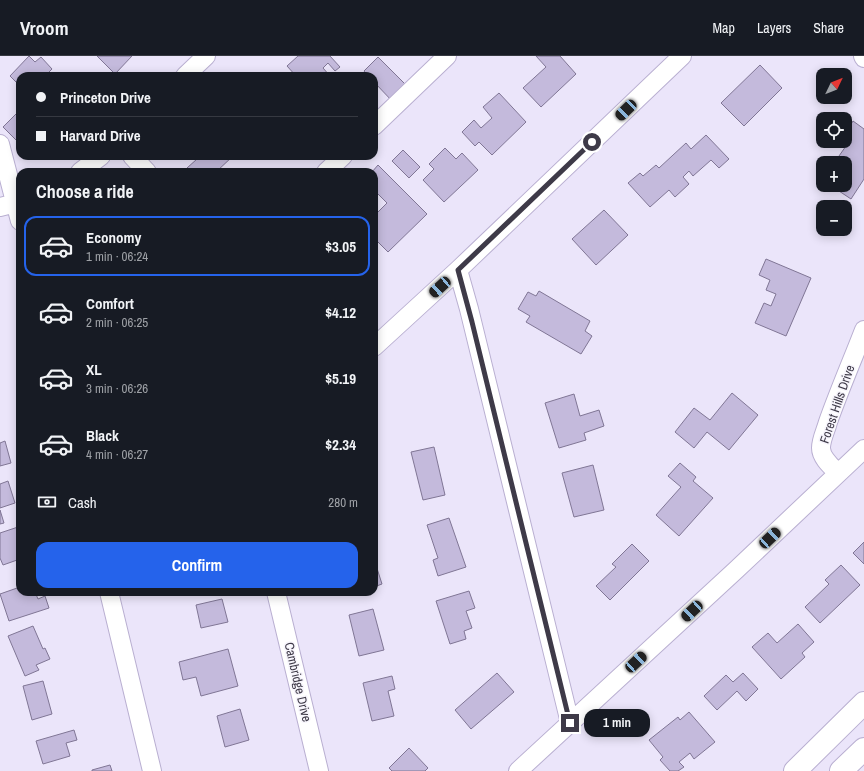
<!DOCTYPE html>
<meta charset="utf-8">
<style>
:root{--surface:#171b24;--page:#20242c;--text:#f1f3f6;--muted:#9ea1a6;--line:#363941;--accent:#2563eb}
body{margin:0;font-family:"Archivo Narrow",sans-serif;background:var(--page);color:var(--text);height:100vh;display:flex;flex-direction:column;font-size:15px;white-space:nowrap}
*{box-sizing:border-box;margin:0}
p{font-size:13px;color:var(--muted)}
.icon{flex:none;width:22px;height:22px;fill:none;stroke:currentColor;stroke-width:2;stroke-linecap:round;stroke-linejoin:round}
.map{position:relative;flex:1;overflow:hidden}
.side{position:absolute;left:16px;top:112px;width:362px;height:428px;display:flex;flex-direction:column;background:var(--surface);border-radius:12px;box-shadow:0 2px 10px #0003}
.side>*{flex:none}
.top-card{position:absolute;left:16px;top:16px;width:362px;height:88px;border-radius:12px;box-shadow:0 2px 10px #0003;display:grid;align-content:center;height:88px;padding:0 20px;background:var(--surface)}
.needle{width:26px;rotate:47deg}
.fabs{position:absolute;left:816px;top:12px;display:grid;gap:8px}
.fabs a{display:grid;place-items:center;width:36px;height:36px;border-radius:8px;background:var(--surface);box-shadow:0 2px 10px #0003;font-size:20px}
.end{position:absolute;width:18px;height:18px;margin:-9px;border:5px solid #3e3a48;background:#fff;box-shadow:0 0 0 2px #fff}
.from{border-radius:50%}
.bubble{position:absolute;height:28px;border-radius:12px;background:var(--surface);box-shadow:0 2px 10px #0003;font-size:13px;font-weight:800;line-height:28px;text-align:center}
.car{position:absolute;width:12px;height:24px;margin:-12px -6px;border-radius:5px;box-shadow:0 0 3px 1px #0007;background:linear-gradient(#222 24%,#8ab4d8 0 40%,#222 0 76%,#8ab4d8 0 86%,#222 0)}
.top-card b{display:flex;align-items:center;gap:14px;height:38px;font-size:15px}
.top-card b+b{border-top:1px solid var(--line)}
.top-card i{width:10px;height:10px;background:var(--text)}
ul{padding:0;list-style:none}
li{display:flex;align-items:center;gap:12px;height:60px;margin:0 8px 6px;padding:0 12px;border:2px solid transparent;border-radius:12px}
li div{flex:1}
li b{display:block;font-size:15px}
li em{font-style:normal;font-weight:800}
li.active{border-color:var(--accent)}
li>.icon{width:36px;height:36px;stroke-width:1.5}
h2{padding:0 20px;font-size:18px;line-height:48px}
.pay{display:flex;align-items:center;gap:10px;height:44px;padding:0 20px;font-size:15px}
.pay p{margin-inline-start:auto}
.primary-button{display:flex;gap:8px;margin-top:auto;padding:8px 20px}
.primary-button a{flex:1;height:46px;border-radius:12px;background:var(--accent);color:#fff;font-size:16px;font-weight:800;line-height:46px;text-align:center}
header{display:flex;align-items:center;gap:24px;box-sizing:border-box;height:56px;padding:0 20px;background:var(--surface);border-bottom:1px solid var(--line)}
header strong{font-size:19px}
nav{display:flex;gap:22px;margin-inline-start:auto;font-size:14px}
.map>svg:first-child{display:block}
.building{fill:#c4badc;stroke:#807695}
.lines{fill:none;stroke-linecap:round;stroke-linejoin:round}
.minor-casing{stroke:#b9afd1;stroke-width:20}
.major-casing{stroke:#b9afd1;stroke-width:24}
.minor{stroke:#fff;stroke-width:18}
.major{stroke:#fff;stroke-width:22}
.route{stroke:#3e3a48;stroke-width:5}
.labels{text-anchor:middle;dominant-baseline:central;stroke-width:3;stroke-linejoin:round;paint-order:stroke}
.street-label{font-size:13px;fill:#3e3a48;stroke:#f7f5fc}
</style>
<header>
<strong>Vroom</strong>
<nav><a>Map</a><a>Layers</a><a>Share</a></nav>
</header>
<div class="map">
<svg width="864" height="715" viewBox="0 0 864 715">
<rect width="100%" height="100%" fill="#ebe5fa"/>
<path class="building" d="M29 0 35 6 41 1 52 13 46 19 47 20H20V30L10 20Z
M97 0H132L115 18Z
M298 0H330L340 11 335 15 328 7 323 12 330 20H317L314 17 310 20H296L287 10Z
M536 0H560L576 18 541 51 523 32 546 11Z
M378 1 409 32 394 47 374 26V20H368L364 15Z
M760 9 782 32 744 70 721 47Z
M499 37 526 66 492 99 479 86 475 90 462 76 474 64 481 72 492 62 483 51Z
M20 54V88L3 71Z
M853 65 864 73V123L851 143 833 131 835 129H845V114L849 107 839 100 846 90 840 85H845V78Z
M706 79 729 103 719 112 711 104 693 120 689 115 683 121 689 128 675 141 669 134 650 151 628 127 640 117 643 120 656 109 659 112 686 87 691 93Z
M445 92 456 103 462 97 478 114 444 146 423 124 434 113 429 108Z
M403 94 420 111 409 122 392 105Z
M194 100H233L216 116H191L187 112 197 103Z
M378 109 427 158 388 196 374 182V160L387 147 374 134V116H372Z
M604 154 628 179 596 209 572 183Z
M766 203 811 222 786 280 755 267 764 247 771 250 776 238 766 234 770 224 759 219Z
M539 235 590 265 585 275 592 280 581 298 526 266 530 260 518 253 528 236 536 240Z
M732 337 758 359 729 394 707 376 694 392 675 376 694 352 710 364Z
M574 338 580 360 599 354 604 370 584 377 586 384 559 392 545 347Z
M5 385 11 407 0 410V387Z
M434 391 445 439 423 444 411 396Z
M680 407 696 421 693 425 713 442 679 480 656 459 681 431 668 420Z
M593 409 604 454 574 461 562 417Z
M8 425 15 447 0 452V428Z
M0 454 4 467 0 468Z
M449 462 466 511 438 520 433 504 438 502 427 469Z
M18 471 20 477V503L3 509 0 502V477Z
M864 486V508L853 497Z
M632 488 649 505 610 544 596 530 616 511 612 508Z
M374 503 382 528 374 531Z
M841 509 860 529 820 567 805 551 829 528 825 524Z
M20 531V536H35L38 543 45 540 49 552 9 565 0 538Z
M469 535 475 552 466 555 472 572 464 575 466 583 450 588 436 545Z
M222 543 228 566 201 572 196 549Z
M373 553 384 594 359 600 349 559Z
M798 568 814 586 802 597 805 601 781 623 752 591 768 577 777 587Z
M33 570 43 593 45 592 50 603 36 609 39 614 25 620 8 580Z
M228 593 238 630 201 640 196 621 183 624 179 606Z
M497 617 514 636 471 673 455 654Z
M743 617 758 633 746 645 737 635 717 654 704 640 726 619 733 626Z
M392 620 395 633 388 635 394 660 372 665 363 627Z
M43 625 52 658 32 664 23 630Z
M240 653 249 684 225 691 217 660Z
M689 656 715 686 694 703 690 697 679 706 684 711 678 715H670L660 704 663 701 649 684 678 661 680 664Z
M74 674 77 684 66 687 70 700 43 708 36 685Z
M409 692 428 712 425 715H392L389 712Z
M110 709 112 715H92V714Z"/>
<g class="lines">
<g class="minor-casing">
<path id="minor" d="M863 0 864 2
M185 20 206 0
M374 70 447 0
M0 88 20 165
M132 100 147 116
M80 116 101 100
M326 116 343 100
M0 151 20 146
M458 214 469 253 570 667
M374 291 458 214 682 0
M838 417C832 411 821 402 821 392 821 383 826 374 828 366 839 335 852 305 864 274
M109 536 152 715
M276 536 319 715
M518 715 736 514 864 393"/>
</g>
<g class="major-casing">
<path id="major" d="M795 715 864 647
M841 715 864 693"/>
</g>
<use href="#minor" class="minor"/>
<use href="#major" class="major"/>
</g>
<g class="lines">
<path class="route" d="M570 667 472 266 458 214 592 86"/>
</g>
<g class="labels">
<g class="street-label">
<text transform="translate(837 348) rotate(-71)">Forest Hills Drive</text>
<text transform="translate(298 626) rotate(77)">Cambridge Drive</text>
</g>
</g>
</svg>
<div class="fabs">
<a><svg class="needle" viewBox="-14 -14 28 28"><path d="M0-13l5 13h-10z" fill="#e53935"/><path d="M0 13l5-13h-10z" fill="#9ea1a6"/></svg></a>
<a><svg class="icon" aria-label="locate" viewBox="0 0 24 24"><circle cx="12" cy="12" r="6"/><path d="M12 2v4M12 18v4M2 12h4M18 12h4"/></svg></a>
<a>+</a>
<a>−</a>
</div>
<i class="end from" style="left:592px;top:86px"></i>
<i class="end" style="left:570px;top:667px"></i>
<div class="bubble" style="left:584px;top:653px;width:66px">1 min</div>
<i class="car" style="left:626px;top:54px;rotate:226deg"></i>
<i class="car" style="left:440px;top:231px;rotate:228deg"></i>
<i class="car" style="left:770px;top:482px;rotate:47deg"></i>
<i class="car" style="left:692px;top:555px;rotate:227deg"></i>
<i class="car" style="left:636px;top:606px;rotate:47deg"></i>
<div class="top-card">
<b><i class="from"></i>Princeton Drive</b>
<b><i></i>Harvard Drive</b>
</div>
<section class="side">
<h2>Choose a ride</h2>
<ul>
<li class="active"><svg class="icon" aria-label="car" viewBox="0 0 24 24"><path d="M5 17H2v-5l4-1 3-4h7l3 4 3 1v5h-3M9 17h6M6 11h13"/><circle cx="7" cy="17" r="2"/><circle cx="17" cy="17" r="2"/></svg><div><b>Economy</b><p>1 min · 06:24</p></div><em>$3.05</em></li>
<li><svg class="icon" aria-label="car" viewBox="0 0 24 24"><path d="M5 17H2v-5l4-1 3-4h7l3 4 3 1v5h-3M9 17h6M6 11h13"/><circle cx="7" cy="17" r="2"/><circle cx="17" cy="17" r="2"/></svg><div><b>Comfort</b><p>2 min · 06:25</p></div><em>$4.12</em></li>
<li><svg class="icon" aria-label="car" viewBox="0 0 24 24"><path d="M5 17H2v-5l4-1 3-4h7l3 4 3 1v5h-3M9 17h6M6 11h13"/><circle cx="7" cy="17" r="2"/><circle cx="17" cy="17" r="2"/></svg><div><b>XL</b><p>3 min · 06:26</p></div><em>$5.19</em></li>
<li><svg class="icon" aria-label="car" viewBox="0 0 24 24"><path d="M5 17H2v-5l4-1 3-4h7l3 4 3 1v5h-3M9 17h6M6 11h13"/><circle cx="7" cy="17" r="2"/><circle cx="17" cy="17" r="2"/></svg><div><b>Black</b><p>4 min · 06:27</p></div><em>$2.34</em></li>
</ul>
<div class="pay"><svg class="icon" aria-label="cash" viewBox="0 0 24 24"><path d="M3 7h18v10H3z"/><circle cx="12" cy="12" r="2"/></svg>Cash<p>280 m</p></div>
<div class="primary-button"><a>Confirm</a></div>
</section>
</div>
